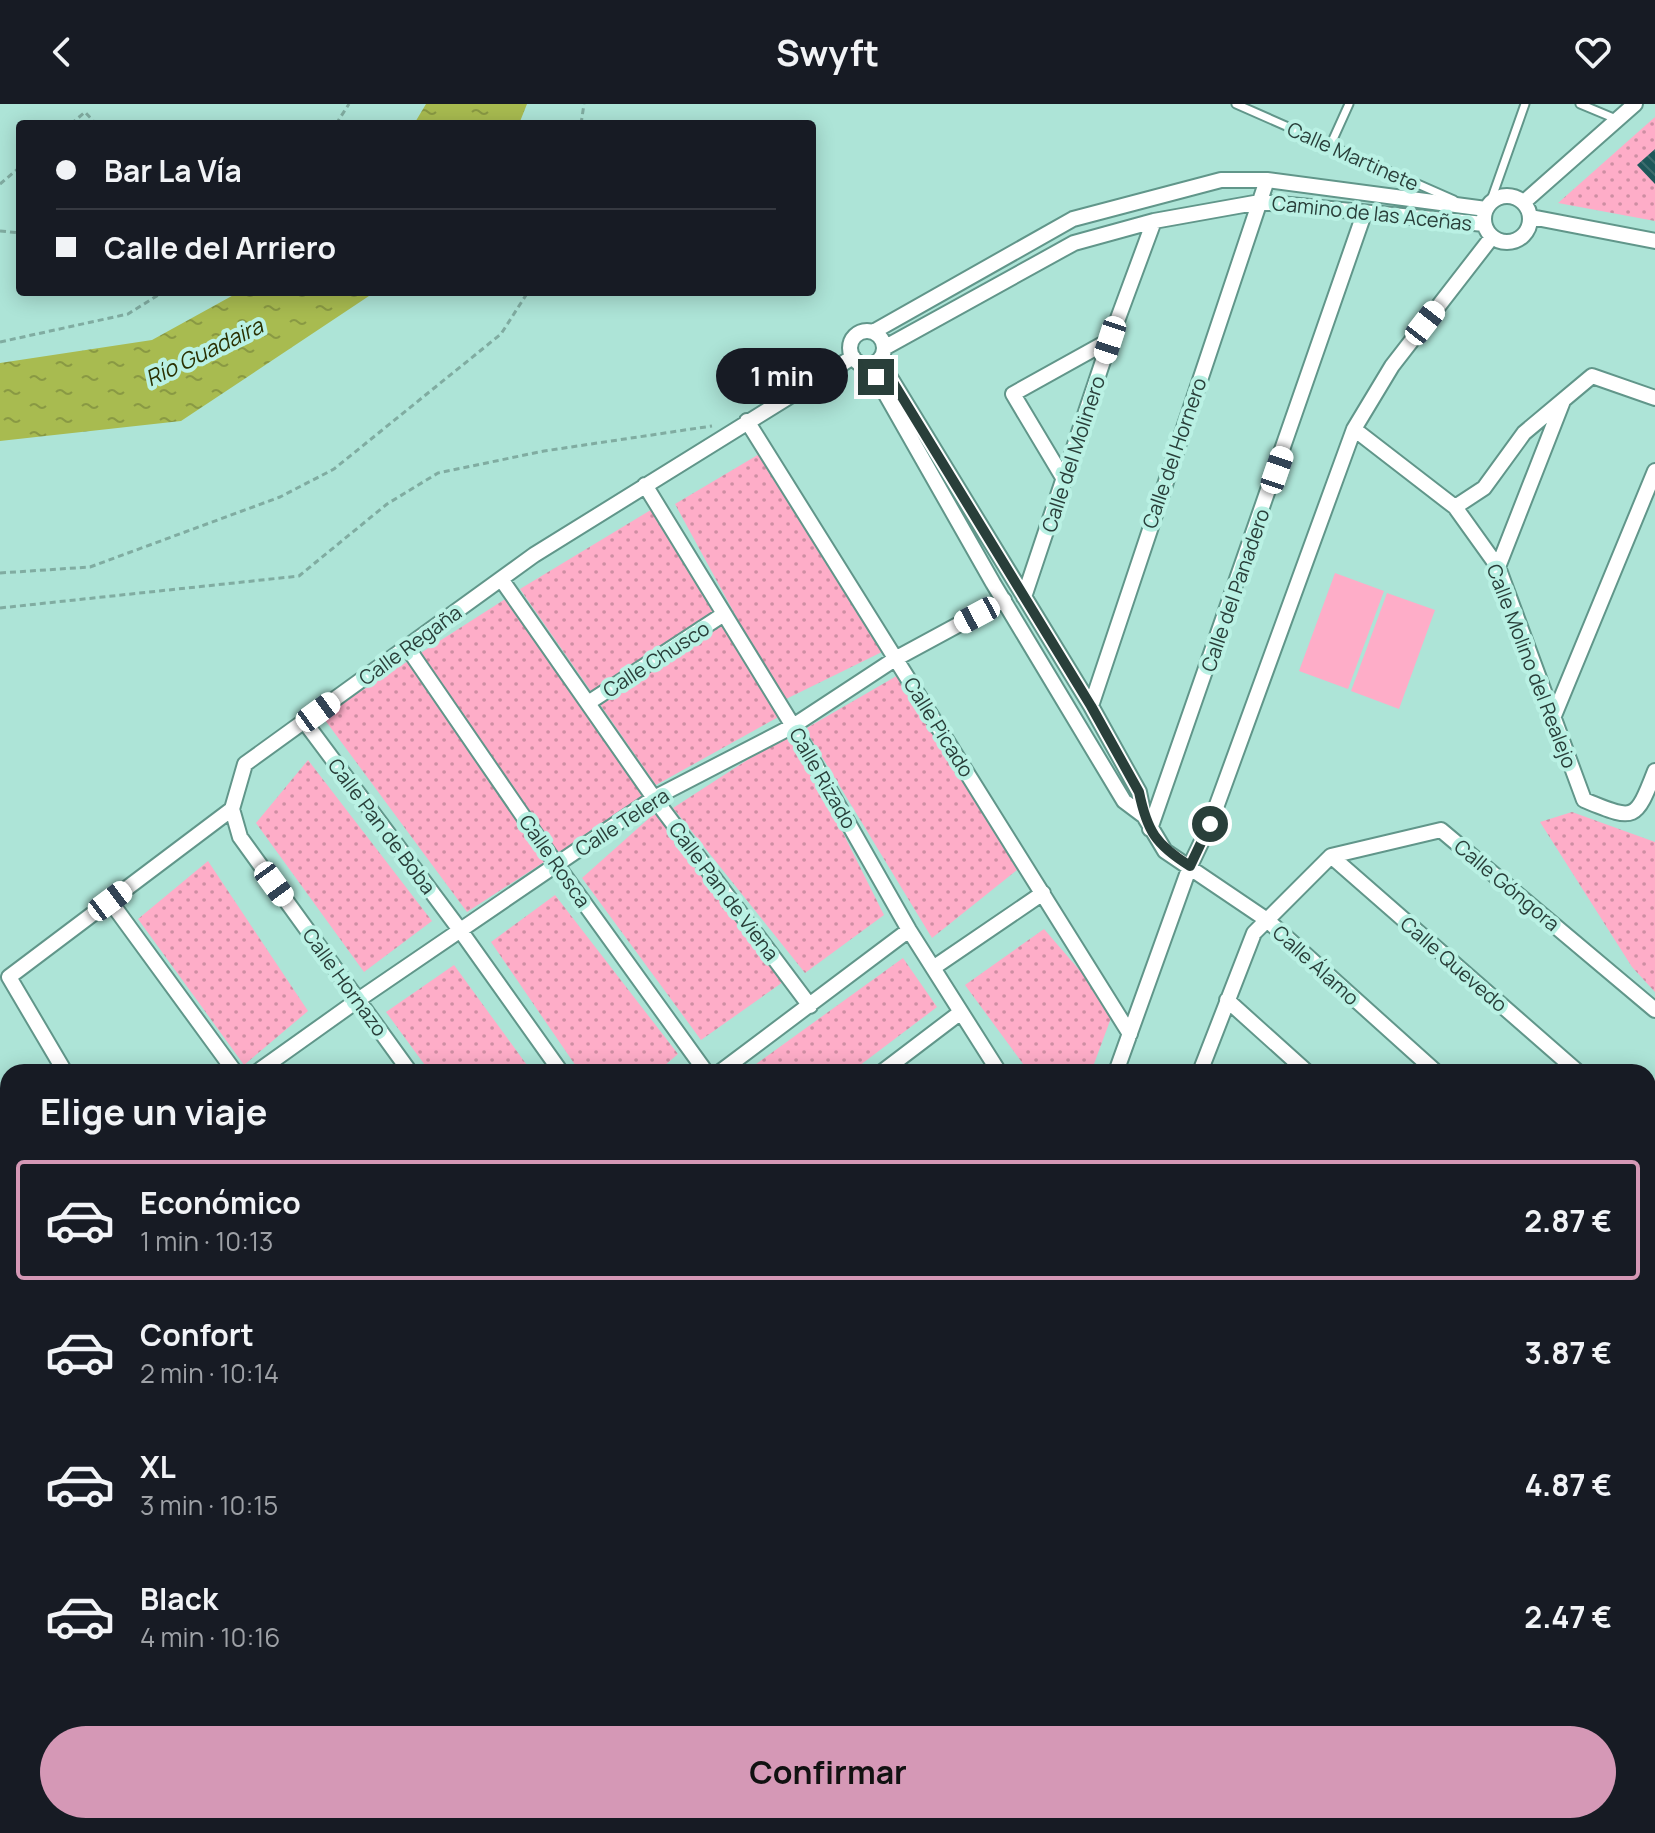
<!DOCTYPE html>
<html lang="es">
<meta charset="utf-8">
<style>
:root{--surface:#171b24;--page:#242831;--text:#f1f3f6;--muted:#9ea1a6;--line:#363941;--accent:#d598b6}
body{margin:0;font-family:Manrope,sans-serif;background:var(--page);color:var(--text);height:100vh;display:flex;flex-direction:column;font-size:30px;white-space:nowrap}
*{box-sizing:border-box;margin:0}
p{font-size:26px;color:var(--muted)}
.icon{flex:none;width:44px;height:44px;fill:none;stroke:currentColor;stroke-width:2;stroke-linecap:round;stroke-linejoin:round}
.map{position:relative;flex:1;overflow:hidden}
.details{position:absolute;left:0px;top:960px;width:1656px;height:770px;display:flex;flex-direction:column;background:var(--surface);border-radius:24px 24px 0 0;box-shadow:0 4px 20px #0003}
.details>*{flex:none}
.banner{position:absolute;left:16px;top:16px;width:800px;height:176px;border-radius:8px;box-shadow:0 4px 20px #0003;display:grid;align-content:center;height:176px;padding:0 40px;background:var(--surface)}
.end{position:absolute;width:36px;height:36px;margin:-18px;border:10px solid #293f3a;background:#fff;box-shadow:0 0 0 4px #fff}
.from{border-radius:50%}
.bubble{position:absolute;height:56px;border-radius:28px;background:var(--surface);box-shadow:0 4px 20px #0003;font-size:26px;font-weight:700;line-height:56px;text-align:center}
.car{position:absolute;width:24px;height:48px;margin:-24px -12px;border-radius:10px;box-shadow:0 0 6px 2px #0007;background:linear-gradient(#fff 24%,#345 0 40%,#fff 0 76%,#345 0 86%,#fff 0)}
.banner b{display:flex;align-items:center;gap:28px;height:76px;font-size:30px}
.banner b+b{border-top:2px solid var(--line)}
.banner i{width:20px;height:20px;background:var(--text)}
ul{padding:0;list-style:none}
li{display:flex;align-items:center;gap:24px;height:120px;margin:0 16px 12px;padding:0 24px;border:4px solid transparent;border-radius:8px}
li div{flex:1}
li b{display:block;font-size:30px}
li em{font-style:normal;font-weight:700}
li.selected{border-color:var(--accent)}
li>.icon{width:72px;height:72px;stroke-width:1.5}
h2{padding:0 40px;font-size:36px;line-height:96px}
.primary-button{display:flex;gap:16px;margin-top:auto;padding:16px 40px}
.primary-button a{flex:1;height:92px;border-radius:48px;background:var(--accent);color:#111;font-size:32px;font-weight:700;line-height:92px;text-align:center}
header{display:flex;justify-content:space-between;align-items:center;height:104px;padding:0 40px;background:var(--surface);font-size:36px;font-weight:700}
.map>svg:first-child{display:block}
.built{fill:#99d8c9}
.green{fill:url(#green-dots)}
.pitch{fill:#feadc8}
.water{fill:url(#water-ripples)}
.building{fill:url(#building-back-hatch)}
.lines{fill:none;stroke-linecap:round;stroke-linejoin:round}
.lane-casing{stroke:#61968a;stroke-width:11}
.street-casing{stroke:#61968a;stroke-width:18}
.secondary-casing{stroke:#61968a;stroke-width:24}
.path{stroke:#80aca1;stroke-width:3;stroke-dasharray:6 4;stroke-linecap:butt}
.lane{stroke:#fff;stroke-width:7}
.street{stroke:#fff;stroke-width:14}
.secondary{stroke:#fff;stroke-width:20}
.route{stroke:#293f3a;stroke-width:10}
.labels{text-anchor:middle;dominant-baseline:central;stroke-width:8;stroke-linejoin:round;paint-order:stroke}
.street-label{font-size:20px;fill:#293f3a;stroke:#baf1e4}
.water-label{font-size:22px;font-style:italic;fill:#2a3102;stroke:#baf1e4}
</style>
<header><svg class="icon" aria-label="back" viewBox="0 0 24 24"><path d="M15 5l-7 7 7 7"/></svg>Swyft<svg class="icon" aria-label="heart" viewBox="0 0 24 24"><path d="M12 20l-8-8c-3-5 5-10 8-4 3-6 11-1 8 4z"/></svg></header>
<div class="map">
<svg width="1655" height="1729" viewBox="0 0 1655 1729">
<defs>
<pattern id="green-dots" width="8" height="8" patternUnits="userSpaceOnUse" patternTransform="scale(2)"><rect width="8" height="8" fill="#feadc8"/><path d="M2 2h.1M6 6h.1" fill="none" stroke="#ce8ea3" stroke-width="1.8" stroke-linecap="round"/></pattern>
<pattern id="water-ripples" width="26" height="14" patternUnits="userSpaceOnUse" patternTransform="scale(2)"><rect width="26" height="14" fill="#a8bb50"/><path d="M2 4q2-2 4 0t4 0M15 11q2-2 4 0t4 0" fill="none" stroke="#899943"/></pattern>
<pattern id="building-back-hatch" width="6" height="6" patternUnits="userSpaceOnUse" patternTransform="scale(2)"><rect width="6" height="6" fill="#1d5759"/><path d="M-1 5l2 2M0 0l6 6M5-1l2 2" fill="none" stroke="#3d6d6e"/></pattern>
</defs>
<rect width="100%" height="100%" fill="#ade4d7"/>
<path class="built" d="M624 1722H726L721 1729H630Z"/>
<path class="green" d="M1655 13V117L1558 99Z
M761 349 884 547 782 597 675 400Z
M654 404 782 611 656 681 520 485Z
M513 490 652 688 467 808 322 612Z
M900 570 1017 766 932 834 805 625Z
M792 627 884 811 805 869 673 704Z
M308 656 432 817 364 868 256 719Z
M656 708 783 878 701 936 582 774Z
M1572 708 1655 738V888L1632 863 1540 718Z
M208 757 308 907 244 961 138 815Z
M555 791 678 950 657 968H580L491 838Z
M1044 825 1114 906 1091 968H1029L965 881Z
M903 854 937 903 851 968H745Z
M454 861 532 968H430L386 908Z
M491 1722H595L600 1729H496Z"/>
<path class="pitch" d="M1335 469 1384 487 1348 585 1299 567Z
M1387 489 1435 506 1399 605 1351 587Z
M793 1722H983L992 1729H788Z"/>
<path class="water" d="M426 0H527L519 20H414Z
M239 188H375L181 317 0 337V259L152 236Z"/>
<path class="building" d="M1655 45V80L1637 61Z"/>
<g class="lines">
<g class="lane-casing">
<path id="lane" d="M1236 0 1454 96
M1580 0 1616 15
M1330 42 1349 0
M1490 99 1525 0"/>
</g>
<g class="street-casing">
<path id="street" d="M1484 115a23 23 0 1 1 46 0a23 23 0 1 1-46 0Z
M1524 98 1635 0
M1531 113 1655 137
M850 244a17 17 0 1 1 34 0a17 17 0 1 1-34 0Z
M873 228 1073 115 1221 76H1267L1486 105
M884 244 1074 139 1154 117 1260 98 1484 120
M877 258 880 265 888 270 1091 602 1139 688 1144 712 1165 747 1267 816 1436 968
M880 265 876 273 993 479 1124 697 1144 712
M747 317 1130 930
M1354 325 1455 403 1498 463 1584 696C1634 716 1635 719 1655 667
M1065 377 1013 290 1110 236
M645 381 793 622 909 826 999 968
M1455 403 1484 384 1524 329 1592 272 1655 294
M1498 463 1563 297
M501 475 654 694 810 902
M1024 493 1110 236 1154 117
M407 543 556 760 706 968
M588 599 724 510
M1091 602 1267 76
M1553 614 1655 367
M304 617 460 826 561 968
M232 705 240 733 410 968
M1150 725 1364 110
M1331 752 1578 968
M110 797 235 968
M933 864 1043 789
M1227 896 1307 968
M65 968 9 873 232 705 245 660 534 451 853 253
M257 968 358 896 654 694 793 622 895 555 1004 496
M720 968 909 826
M882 968 961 908
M1116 968 1190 762 1210 720 1354 325 1392 262 1492 133
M1200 968 1254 829 1331 752 1441 726 1655 906
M1648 1016 1655 1008
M1648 1151 1655 1158
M1648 1268 1655 1274
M1648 1672 1655 1673
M608 1722 613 1729
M1025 1722 1034 1729
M1536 1722 1544 1729
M737 1729 742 1722
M765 1729 770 1722
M1437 1729 1443 1722"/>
</g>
<g class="secondary-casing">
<path id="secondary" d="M1648 1189 1655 1181
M1178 1729 1184 1722"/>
</g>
<path class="path" d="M71 20 85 8 96 20
M336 20 349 0
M581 20 584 0
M0 80 20 63
M0 127 20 129
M0 238 128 210 163 188
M0 469 90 463 280 393 334 365 501 230 528 188
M0 504 299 472 387 400 438 369 544 347 712 322
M0 1461 8 1473
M32 1729 34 1722"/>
<use href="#lane" class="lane"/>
<use href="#street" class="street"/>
<use href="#secondary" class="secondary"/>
</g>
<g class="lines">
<path class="route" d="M876 273 880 265 888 270 1091 602 1139 688C1147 727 1156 741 1190 762L1210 720"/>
</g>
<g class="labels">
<g class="street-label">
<text transform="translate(1353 52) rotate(24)">Calle Martinete</text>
<text transform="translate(1372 109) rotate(6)">Camino de las Aceñas</text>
<text transform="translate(1174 349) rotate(-71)">Calle del Hornero</text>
<text transform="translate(1073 350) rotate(-72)">Calle del Molinero</text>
<text transform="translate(1235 486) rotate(-71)">Calle del Panadero</text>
<text transform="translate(410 541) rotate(-36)">Calle Regaña</text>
<text transform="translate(656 555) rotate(-33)">Calle Chusco</text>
<text transform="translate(1532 562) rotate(69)">Calle Molino del Realejo</text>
<text transform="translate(939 623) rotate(58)">Calle Picado</text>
<text transform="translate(823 674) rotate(60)">Calle Rizado</text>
<text transform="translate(622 718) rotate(-33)">Calle Telera</text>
<text transform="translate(382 722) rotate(53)">Calle Pan de Boba</text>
<text transform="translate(555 757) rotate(55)">Calle Rosca</text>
<text transform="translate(1507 781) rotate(40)">Calle Góngora</text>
<text transform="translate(724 787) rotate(53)">Calle Pan de Viena</text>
<text transform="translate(1454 860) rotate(41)">Calle Quevedo</text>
<text transform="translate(1316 861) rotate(42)">Calle Álamo</text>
<text transform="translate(345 878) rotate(54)">Calle Hornazo</text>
</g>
<g class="water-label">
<text transform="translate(204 248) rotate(-26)">Río Guadaira</text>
</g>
</g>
</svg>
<i class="end from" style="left:1210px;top:720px"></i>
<i class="end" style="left:876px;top:273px"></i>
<div class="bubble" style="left:716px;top:244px;width:132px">1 min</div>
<i class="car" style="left:1425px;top:219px;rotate:38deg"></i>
<i class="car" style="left:1110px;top:236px;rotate:198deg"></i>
<i class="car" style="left:1277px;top:366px;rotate:19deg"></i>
<i class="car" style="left:977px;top:511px;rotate:242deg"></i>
<i class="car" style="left:318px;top:608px;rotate:54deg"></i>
<i class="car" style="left:274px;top:780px;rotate:144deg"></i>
<i class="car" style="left:110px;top:797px;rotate:53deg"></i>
<div class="banner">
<b><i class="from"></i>Bar La Vía</b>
<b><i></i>Calle del Arriero</b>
</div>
<section class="details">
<h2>Elige un viaje</h2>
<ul>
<li class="selected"><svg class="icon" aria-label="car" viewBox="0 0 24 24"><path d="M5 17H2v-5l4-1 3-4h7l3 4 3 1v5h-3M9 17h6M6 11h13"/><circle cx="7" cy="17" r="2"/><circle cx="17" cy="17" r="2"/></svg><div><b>Económico</b><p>1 min · 10:13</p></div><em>2.87 €</em></li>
<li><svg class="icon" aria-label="car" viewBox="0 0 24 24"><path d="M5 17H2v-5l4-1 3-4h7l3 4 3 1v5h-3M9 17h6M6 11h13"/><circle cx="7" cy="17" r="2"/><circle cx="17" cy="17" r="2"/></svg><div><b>Confort</b><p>2 min · 10:14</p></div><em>3.87 €</em></li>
<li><svg class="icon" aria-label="car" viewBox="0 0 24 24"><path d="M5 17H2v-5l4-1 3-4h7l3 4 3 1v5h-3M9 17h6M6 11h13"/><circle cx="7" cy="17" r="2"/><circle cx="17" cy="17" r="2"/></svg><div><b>XL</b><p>3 min · 10:15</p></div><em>4.87 €</em></li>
<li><svg class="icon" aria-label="car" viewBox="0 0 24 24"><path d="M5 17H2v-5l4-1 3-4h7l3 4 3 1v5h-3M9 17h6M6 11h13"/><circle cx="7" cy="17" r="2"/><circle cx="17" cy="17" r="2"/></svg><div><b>Black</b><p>4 min · 10:16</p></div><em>2.47 €</em></li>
</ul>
<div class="primary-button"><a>Confirmar</a></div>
</section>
</div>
